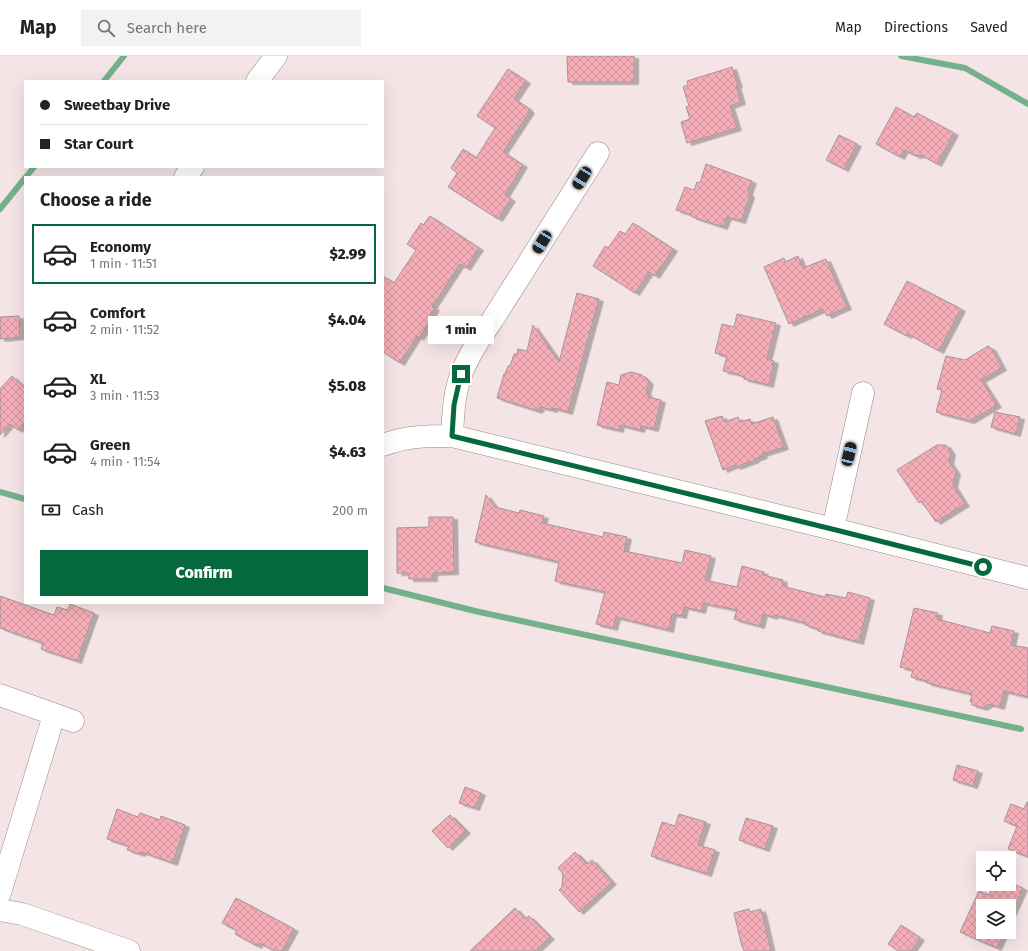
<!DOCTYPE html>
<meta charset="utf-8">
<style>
:root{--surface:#fff;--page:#f2f2f2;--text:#222;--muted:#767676;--line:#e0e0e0;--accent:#06693e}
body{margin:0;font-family:"Fira Sans",sans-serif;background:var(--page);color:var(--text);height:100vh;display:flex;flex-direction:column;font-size:15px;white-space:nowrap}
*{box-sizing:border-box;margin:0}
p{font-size:13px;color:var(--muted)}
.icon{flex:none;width:22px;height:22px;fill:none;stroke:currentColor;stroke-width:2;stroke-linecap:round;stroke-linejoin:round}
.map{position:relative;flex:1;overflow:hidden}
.panel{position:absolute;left:24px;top:120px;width:360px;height:428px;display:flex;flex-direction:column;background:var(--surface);border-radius:0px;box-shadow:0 4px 16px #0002}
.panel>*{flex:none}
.top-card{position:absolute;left:24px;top:24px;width:360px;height:88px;border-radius:0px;box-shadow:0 4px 16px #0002;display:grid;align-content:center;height:88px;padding:0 16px;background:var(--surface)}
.buttons{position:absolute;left:976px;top:795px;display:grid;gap:8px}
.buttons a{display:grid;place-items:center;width:40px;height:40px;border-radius:0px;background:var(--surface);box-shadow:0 4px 16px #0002;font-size:20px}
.end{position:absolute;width:18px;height:18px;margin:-9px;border:5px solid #06693e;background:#fff;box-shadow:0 0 0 2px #fff}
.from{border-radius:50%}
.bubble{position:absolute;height:28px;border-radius:0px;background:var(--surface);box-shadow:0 4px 16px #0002;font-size:13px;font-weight:800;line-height:28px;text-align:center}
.car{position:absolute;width:12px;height:24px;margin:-12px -6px;border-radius:5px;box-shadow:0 0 3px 1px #0007;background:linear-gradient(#222 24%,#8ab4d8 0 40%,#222 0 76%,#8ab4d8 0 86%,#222 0)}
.top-card b{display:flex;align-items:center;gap:14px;height:38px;font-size:15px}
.top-card b+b{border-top:1px solid var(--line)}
.top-card i{width:10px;height:10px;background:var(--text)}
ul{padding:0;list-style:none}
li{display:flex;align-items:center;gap:12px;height:60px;margin:0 8px 6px;padding:0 8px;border:2px solid transparent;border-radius:0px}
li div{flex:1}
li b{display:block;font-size:15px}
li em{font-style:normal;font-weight:800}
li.selected{border-color:var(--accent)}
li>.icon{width:36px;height:36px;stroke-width:1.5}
h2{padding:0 16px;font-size:18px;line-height:48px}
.pay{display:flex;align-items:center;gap:10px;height:44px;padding:0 16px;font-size:15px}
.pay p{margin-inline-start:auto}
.cta{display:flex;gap:8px;margin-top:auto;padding:8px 16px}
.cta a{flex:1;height:46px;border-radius:0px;background:var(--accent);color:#fff;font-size:16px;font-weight:800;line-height:46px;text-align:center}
header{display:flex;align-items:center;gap:24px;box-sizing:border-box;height:56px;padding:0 20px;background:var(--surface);border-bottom:1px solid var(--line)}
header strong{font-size:19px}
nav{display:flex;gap:22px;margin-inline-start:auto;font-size:14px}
.search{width:280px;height:36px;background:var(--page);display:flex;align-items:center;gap:10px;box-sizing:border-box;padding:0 14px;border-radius:0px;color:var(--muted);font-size:15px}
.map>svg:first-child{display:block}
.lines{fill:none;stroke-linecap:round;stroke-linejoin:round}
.stream{stroke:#74b08b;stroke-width:6}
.building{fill:url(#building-cross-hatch);stroke:#a49496;filter:url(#shadow)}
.street-casing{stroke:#978789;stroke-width:23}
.street{stroke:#fff;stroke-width:22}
.route{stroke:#06693e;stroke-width:5}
</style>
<header>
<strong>Map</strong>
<div class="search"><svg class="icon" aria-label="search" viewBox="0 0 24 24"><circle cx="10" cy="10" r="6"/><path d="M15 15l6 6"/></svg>Search here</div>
<nav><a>Map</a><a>Directions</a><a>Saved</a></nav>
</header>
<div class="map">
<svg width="1028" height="895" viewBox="0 0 1028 895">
<defs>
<pattern id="building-cross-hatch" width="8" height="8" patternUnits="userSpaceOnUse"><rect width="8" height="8" fill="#f5aeb7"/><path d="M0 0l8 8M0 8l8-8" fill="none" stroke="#d2959d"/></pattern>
<filter id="shadow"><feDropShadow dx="4.5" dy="2.5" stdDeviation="0" flood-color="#0004"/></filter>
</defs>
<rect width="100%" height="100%" fill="#f5e4e5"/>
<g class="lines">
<path class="stream" d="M901 0 965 12 1028 48
M104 25 124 0
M26 121 34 111
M0 153 25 122
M0 436 25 443
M383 532 475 555 1021 673"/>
</g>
<path class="building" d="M567 0H634V26H568Z
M732 11 738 29H736L741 46 730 50 737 72 687 87 681 66 690 63 686 51 689 50 683 31 688 29 687 25Z
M508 13 526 25 514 43 528 52V53L530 55 503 96 523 109 505 139 511 143 498 163 448 131 457 117 451 112 463 93 476 102 495 72 477 60Z
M896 51 914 61 917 57 954 77 937 108 921 99 916 100 904 94 900 101 876 88Z
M839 79 857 88 844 113 826 104Z
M706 108 752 125 748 136 750 140 741 165 727 161 723 171 692 161V159L676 154 685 131 694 134 697 126 700 127Z
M430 160 479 192 466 212 460 208 432 251 435 252 428 264 430 265 419 282 417 280 400 307 383 296V220L394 227 416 194 407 188 421 167 423 169Z
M633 167 673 193 655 220 649 216 635 237 593 210 605 190 608 192 620 175 625 178Z
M798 200 803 212 826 203 847 251 827 260 823 253 789 268 764 211 784 202 785 206Z
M907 225 961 253 939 295 908 278 907 280 884 268Z
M577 237 599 243 568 356 554 352 553 354 540 351 538 355 497 342 504 318H505L508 310H510L514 298H517L518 293 527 295 533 269 559 306Z
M737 258 776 267 767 303 774 305 769 329 744 323V321L738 319V318L723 315 727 300 715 297 722 268 734 271Z
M19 260 20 281 0 283V261Z
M988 290 992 293 1002 312 981 324 997 349 970 365 936 356 942 334 937 333 946 300 965 304Z
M631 316 642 319 649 326 646 337 648 338V341L661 344 654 373 641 370 640 374 620 369 619 374 597 369 607 326 619 329 621 319Z
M12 320 25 332V365L18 374 10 368 0 379V333Z
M995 356 1020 361 1016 378 991 371Z
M722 360 725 366 738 361 740 366 750 363 752 368 773 361 784 391 762 398 763 400 754 403 755 404 736 411 735 409 723 414 705 365Z
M937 389H946L951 397 949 406 956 416 953 429 965 448 936 466 921 445 919 447 897 414Z
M486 439 495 451 519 457 520 454 544 460 542 467 603 481 604 476 627 481 624 495 682 507 685 494 711 500 705 524 737 531 742 510 764 516 763 519 783 524 782 530 825 541 826 538 846 542 848 536 870 542 859 586 818 575V573L805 569 806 567 774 559 773 561 763 558 760 570 734 563 737 554 703 547 701 555 684 551 682 560 672 558 669 574 616 561 613 572 596 568 605 536 555 525 559 506 475 486Z
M429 461H453L454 516 433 517V523H409V517H397V472L429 471Z
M0 540 54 559 57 551 68 554 70 548 94 557 77 605 41 593 43 587 0 572Z
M914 552 938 557 937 563 990 577 992 570 1014 575 1011 589 1028 592V641L1004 635 1000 651 989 648 983 652 972 649V646H970L972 638 927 627V625L911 621 913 614 900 611Z
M957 709 978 715 973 730 953 724Z
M465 731 481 737 475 752 459 747Z
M1027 746H1028V801L1008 793 1017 770 1004 765 1011 748 1024 753Z
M117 753 138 761 140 757 160 764 161 760 185 769 173 807 142 796 141 798 127 794 129 790 107 783Z
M679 758 706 766 698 789 715 794 707 818 651 800 662 766 675 770Z
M450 759 466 775 448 792 432 775Z
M746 762 773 770 765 793 739 784Z
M575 796 587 808 592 804 612 826 579 856 559 834 562 831 563 818 558 812Z
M1009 826 1023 832 1009 863V850H983V876H1004L997 892 960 876 979 835 989 839 994 828H1009Z
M236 842 294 873 282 895H275L259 887 257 890 235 878 237 875 222 867Z
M515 852 525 863 529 860 550 881 535 895H470Z
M749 853 750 856 761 853V856H762L771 895H744L743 891H742L734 857Z
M901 869 920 882 911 895H898L888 888Z"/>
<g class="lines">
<g class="street-casing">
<path id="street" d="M257 25 276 0
M185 121 193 111
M452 380C453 359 454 336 462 316 470 297 481 280 493 263L598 97
M383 389C407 380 426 380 452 380L833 473 1028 522
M833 473 863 337
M0 639 73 665
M0 837 54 659
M0 854 22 858 129 895"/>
</g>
<use href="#street" class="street"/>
</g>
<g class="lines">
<path class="route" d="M461 318 454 349 452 380 832 473 983 511"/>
</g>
</svg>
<div class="buttons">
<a><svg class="icon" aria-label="locate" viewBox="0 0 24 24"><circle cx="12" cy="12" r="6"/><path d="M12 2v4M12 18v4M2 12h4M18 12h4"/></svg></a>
<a><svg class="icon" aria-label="layers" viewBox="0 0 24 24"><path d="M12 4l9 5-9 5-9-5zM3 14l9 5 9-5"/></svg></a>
</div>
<i class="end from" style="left:983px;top:511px"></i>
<i class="end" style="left:461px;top:318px"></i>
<div class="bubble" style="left:428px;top:260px;width:66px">1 min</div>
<i class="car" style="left:582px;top:122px;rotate:212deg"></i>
<i class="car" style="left:542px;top:186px;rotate:212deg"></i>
<i class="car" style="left:849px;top:398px;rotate:13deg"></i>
<div class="top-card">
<b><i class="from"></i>Sweetbay Drive</b>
<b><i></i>Star Court</b>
</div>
<section class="panel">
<h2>Choose a ride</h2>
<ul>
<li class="selected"><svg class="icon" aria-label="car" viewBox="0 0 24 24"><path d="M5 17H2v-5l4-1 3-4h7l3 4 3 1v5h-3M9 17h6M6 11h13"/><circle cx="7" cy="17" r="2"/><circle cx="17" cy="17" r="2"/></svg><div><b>Economy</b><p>1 min · 11:51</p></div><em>$2.99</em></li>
<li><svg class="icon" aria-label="car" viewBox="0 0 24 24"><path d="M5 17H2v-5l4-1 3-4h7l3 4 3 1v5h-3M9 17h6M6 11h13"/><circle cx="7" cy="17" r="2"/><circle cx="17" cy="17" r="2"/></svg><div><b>Comfort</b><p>2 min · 11:52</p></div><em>$4.04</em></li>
<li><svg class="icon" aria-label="car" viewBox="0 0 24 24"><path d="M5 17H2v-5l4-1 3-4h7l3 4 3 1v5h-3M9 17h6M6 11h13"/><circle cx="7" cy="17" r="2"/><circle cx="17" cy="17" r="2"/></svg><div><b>XL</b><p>3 min · 11:53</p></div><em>$5.08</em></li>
<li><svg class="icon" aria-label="car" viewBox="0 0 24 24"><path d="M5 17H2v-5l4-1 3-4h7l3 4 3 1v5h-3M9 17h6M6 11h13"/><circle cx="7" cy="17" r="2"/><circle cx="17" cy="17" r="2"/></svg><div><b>Green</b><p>4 min · 11:54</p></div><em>$4.63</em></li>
</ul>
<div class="pay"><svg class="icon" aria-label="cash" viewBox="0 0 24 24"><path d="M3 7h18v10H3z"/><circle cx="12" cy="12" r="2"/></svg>Cash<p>200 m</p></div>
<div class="cta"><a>Confirm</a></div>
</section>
</div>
